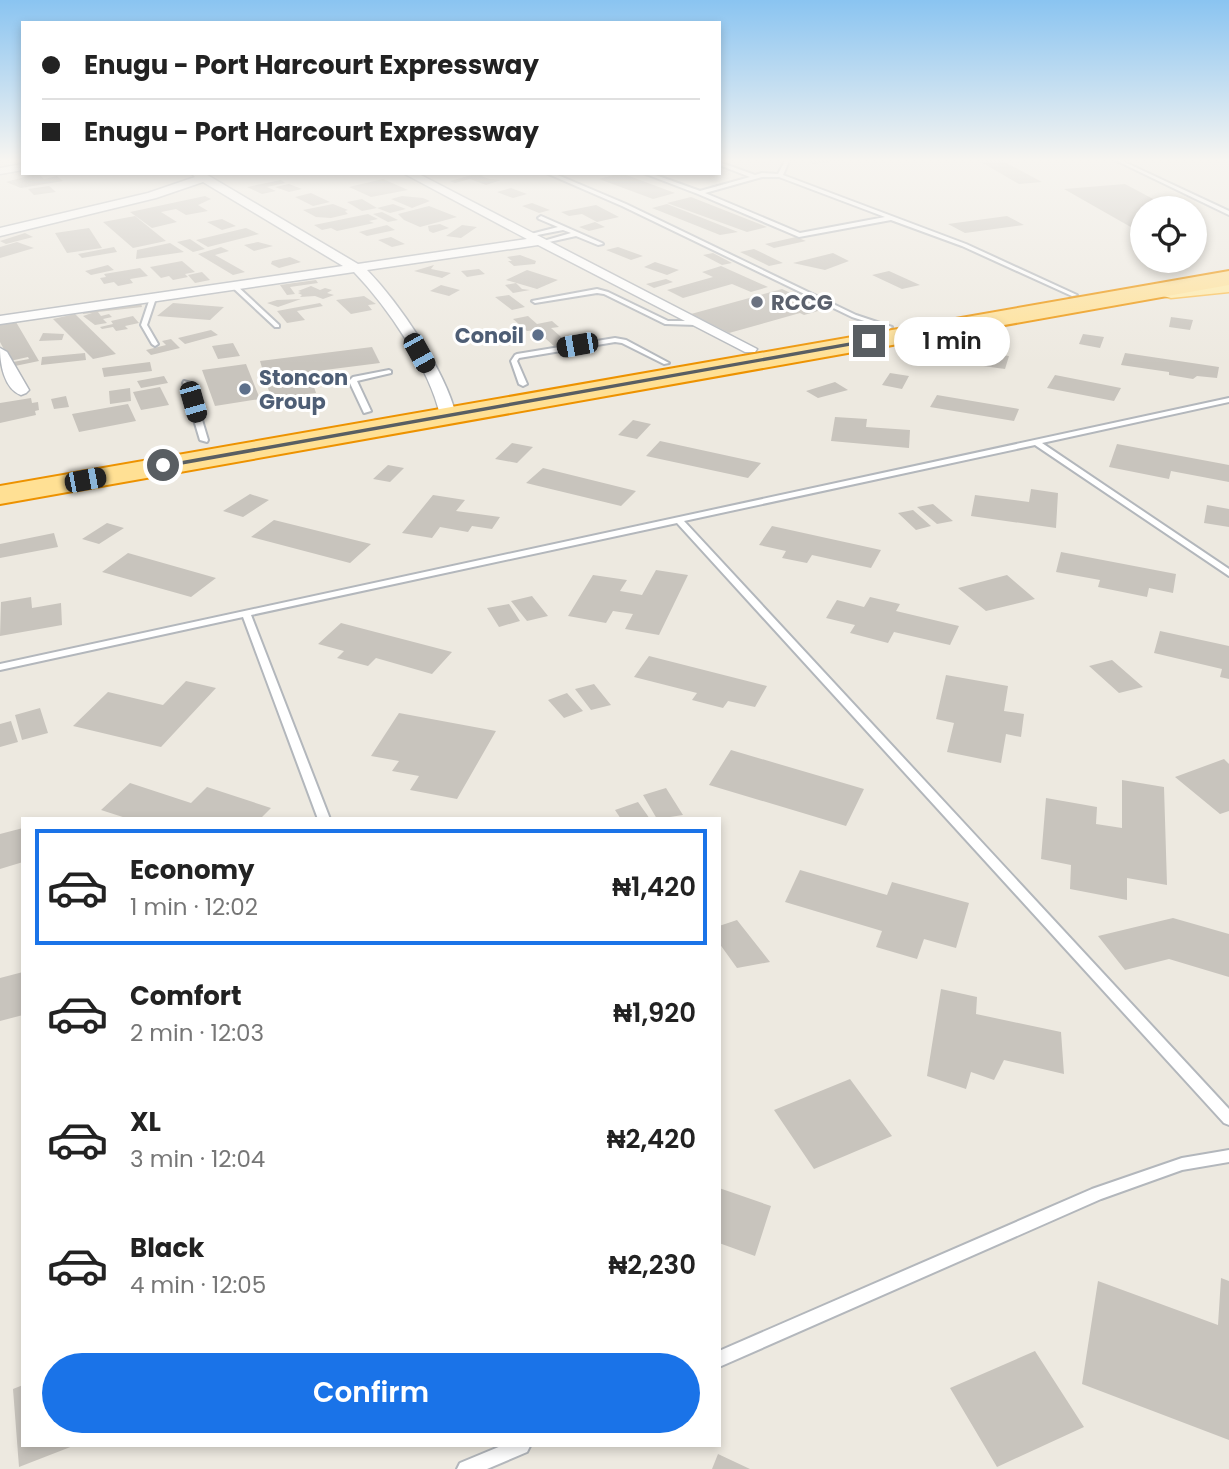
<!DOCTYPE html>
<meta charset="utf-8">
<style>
:root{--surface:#fff;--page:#f2f2f2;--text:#222;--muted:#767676;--line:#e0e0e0;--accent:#1a73e8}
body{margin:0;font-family:Poppins,sans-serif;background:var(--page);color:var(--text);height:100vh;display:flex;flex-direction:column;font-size:26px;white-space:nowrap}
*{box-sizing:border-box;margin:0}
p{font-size:23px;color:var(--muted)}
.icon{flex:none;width:38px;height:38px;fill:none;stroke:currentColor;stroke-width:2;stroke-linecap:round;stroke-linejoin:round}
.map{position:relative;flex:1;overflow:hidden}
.side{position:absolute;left:21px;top:817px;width:700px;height:630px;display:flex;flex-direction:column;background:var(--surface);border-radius:0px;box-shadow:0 4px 10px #0003}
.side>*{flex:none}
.top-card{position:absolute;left:21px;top:21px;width:700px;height:154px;border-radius:0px;box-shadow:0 4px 10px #0003;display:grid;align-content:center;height:154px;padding:0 21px;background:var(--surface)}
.buttons{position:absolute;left:1130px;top:196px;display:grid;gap:14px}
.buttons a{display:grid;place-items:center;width:77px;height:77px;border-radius:50%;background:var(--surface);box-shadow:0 4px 10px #0003;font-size:35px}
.end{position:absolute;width:32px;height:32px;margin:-16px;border:9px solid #595e62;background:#fff;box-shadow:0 0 0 4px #fff}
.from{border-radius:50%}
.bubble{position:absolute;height:49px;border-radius:24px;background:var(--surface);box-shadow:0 4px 10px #0003;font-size:23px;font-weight:600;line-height:49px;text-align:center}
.car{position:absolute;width:21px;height:42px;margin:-21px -10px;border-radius:9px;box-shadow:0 0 5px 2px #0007;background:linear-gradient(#222 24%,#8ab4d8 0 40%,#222 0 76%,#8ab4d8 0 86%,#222 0)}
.top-card b{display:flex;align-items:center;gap:24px;height:66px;font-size:26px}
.top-card b+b{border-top:2px solid var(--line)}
.top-card i{width:18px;height:18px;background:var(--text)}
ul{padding:12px 0 0;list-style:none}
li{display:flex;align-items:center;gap:21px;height:116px;margin:0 14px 10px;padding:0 7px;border:4px solid transparent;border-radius:0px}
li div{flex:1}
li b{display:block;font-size:26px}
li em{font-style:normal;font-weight:600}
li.on{border-color:var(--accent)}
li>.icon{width:63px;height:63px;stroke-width:1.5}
.cta{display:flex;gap:14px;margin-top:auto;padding:14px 21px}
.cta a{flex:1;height:80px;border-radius:42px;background:var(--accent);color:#fff;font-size:28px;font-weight:600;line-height:80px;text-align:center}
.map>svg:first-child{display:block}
.building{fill:#c8c4bd}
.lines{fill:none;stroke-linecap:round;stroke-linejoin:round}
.service-casing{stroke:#b3b7bc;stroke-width:4}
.minor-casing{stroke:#b3b7bc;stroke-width:3}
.primary-casing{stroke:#fbbd4b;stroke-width:3}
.trunk-casing{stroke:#ed9200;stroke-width:4}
.service{fill:#fff;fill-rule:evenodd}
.minor{fill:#fff;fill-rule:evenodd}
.primary{fill:#ffe9a3;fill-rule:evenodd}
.trunk{fill:#ffe094;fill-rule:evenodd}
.route{fill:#595e62}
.worship-dot{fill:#6b7280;stroke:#fff;stroke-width:2.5}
.service-dot{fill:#5c6f8a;stroke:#fff;stroke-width:2.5}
.labels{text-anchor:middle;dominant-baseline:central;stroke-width:6;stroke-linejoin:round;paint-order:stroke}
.far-worship-label{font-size:21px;font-weight:bold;fill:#5b616d;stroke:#fff;text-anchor:start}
.far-service-label{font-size:21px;font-weight:bold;fill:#4e5e75;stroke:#fff;text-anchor:end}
</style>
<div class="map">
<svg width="1229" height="1469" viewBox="0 0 1229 1469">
<rect width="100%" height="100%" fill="#ede9e0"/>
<path class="building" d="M804 159H845V160L813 164Z
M979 159H999L1042 182 1019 184 981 162H985Z
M38 173 44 179 57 176 63 181 21 188 6 182Z
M479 173H489L481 176 490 179 501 180 486 185 470 179 455 183 450 181Z
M621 173 675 193 653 199 599 179Z
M383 179 408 190 371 197 349 187Z
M281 180 285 183 267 187 276 191 262 194 247 187Z
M289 184 302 189 289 192 275 187Z
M1125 184 1170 208H1143V234L1064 189Z
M49 186 56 192 34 195 28 189Z
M511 188 527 194 513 198 497 192Z
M311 193 330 202 313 206 295 197Z
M205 196 211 199 198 205 208 211 186 215 176 209 161 212 177 222 152 228 130 212Z
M402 196 423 198 430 201 412 208 391 199Z
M691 197 767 227 747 232 667 203Z
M362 199 377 208 362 211 347 202Z
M532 203 550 210 539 213 522 206Z
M333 204 348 210 345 211 348 214 331 218 316 217 303 210Z
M393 204 406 209 390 213 377 208Z
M667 204 738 232 720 235 652 208Z
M596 205 619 217 597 222 582 214 569 216 561 212Z
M429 206 457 217 420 227 404 220 398 214Z
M382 212 398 220 388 222 373 214Z
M368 214 378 219 369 221 374 223 337 231 331 228 322 230 314 225Z
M135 216 166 241 133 248 103 222Z
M1007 216 1024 225 965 233 948 224Z
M222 219 236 226 222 230 207 222Z
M595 222 605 227 589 231 579 227Z
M440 224 449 228 433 233 429 231 428 226Z
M387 225 395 230 367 236 359 232Z
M462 225 477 227 461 238 446 236Z
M89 228 102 248 67 253 55 233Z
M246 228 259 234 208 247 196 240Z
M25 233 33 237 6 244 0 241Z
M391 237 405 244 392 247 378 240Z
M796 237 806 241 774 248 765 244Z
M190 239 205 249 193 252 177 242Z
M17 242 34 248 0 258V247Z
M258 242 273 246 254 251 244 245Z
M170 243 184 252 136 259 137 250Z
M114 247 117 252 82 258 78 254Z
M221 247 229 251 215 255 245 272 233 275 198 254Z
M618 247 643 256 631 260 606 250Z
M754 249 783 263 769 266 740 252Z
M713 253 732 263 722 265 703 255Z
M833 253 849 261 825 270 793 263Z
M520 255 536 261 535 264 514 266 508 261H512L507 257Z
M290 257 301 262 279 268 271 264 272 261Z
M182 261 195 272 185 274 188 277 173 280 169 276 161 278 150 267Z
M655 262 679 270 667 275 644 267Z
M108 265 114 270 91 275 85 271Z
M434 265 431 269 451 273 442 278 414 271Z
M721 266 768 287 751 292 732 284 683 298 667 290 713 277 702 272Z
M140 268 148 276 130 279 133 283 118 286 114 282 104 284 100 278 106 277 104 274Z
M479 269 485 274 467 277 461 271Z
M527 270 558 280 537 289 506 280Z
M889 271 920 285 902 289 872 275Z
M202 272 210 280 195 283 188 275Z
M666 279 673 282 654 288 646 284Z
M316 280 318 283 290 287 295 294 287 295 280 285Z
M516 283 522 289 530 290 513 293 505 285Z
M441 285 460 290 449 296 430 291Z
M311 286 320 290 325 288 332 290 327 293 334 295 323 299 315 296 300 297 302 295 298 293 301 292 298 291Z
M782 289 825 309 804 315 800 313 729 333 691 314Z
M509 295 525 307 512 310 495 297Z
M364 296 376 304 368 305 372 310 351 314 336 300Z
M301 299 278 307 267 303 277 300Z
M141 303 142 307 98 312 101 316 109 314 112 317 103 319 107 323 95 325 83 316 92 313 83 314 82 311Z
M173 303 224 307 210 320 157 316Z
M320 303 323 306 297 311 305 320 287 323 277 311Z
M75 314 116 354 93 359 53 319Z
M133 316 139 323 125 326 128 329 116 331 113 327 102 329 100 327 113 324 111 321Z
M528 316 537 324 552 321 559 327 551 328 569 344 555 347 536 330 527 331 513 319Z
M1171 317 1193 320 1190 330 1169 327Z
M16 322 39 361 15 366 13 362 29 359 28 357 10 361 0 342V325Z
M211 330 218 335 185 344 178 338Z
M43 333 64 334 62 340 39 341Z
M1083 334 1104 337 1100 348 1079 344Z
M171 339 180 348 151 355 146 350 166 345 162 341Z
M233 343 240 356 218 359 212 346Z
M372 347 380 363 309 372 316 393 271 398 260 361Z
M85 353 86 360 41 365 42 357Z
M987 353 1009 356 1005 369 983 366Z
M1125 353 1219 367 1217 378 1197 376 1193 379 1169 375V372L1121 365Z
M150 362 152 371 104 377 102 368Z
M246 364 260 399 215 406 202 370Z
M890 373 909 376 902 389 882 385Z
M1055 375 1121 388 1114 401 1047 388Z
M164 376 168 383 141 388 137 381Z
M835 382 848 390 818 398 806 391Z
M160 387 169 405 141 410 133 392Z
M130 388 131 401 110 404 109 391Z
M937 395 1019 409 1014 421 930 407Z
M66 396 69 407 54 409 51 399Z
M31 398 32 403 38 402 39 410 35 411 36 415 0 423V403Z
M128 404 136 421 79 432 72 414Z
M835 417 867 419 866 427 910 430 909 448 831 441Z
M633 420 651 424 637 439 618 435Z
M660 441 761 463 748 478 646 456Z
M512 443 533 447 517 463 495 459Z
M1117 444 1229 465V482L1171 471 1169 479 1109 467Z
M388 465 404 468 390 482 373 479Z
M543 468 636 491 621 506 526 483Z
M1031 489 1058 493 1056 528 971 516 975 495 1029 502Z
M250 494 269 500 243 517 223 511Z
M433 495 465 500 456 511 500 517 492 529 472 526 468 532 440 527 432 538 402 533Z
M933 504 953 521 937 524 917 507Z
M1207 505 1229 509V527L1204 523Z
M913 510 931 526 916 530 898 513Z
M274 520 371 544 350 563 251 537Z
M107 523 124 528 99 544 82 539Z
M772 526 881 550 871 568 812 555 807 563 782 558 786 551 759 545Z
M54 533 58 547 0 558V544Z
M1061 552 1176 574 1173 593 1149 588 1147 597 1098 587 1100 580 1056 572Z
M128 553 216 578 191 597 102 572Z
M656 570 688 575 659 635 625 629 633 614 613 611 606 623 568 616 593 575 627 580 620 591 642 595Z
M1007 575 1035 599 986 611 958 588Z
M532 596 548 616 527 621 511 601Z
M31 597 32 608 61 603 62 625 0 636 1 602Z
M870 597 900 604 896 611 959 626 950 645 894 632 888 643 850 633 855 625 826 618 837 600 864 607Z
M509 604 520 621 499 627 487 608Z
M341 623 452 652 432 674 376 658 368 666 337 658 344 651 318 644Z
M1160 631 1229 646V679L1220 677 1222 669 1154 653Z
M649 656 767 686 755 707 728 701 723 708 692 700 697 693 634 677Z
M1112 660 1143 687 1119 693 1089 666Z
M946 675 1008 686 1004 711 1024 714 1021 737 1006 734 1001 763 947 752 954 723 936 719Z
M186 681 216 688 161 747 73 726 108 692 163 705Z
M594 684 611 705 591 710 575 689Z
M567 693 583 711 564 718 548 700Z
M40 708 48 733 22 740 15 715Z
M399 713 496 731 457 799 410 790 419 776 392 771 399 761 371 756Z
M11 721 18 742 0 747V724Z
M731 750 864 789 846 826 709 785Z
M1224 759 1229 764V811L1220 814 1175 777Z
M1122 780 1164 787 1167 885 1127 878V900L1070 889 1071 865 1041 859 1046 798 1097 807 1096 824 1122 828Z
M130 783 191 803 207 787 271 808 260 819H129L101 810Z
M666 788 683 815 657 819 643 795Z
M638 802 650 819H621L615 810Z
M23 828V862L0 869V834Z
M800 870 887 895 892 882 969 903 956 948 924 939 917 959 876 947 882 931 785 902Z
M1173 918 1229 934V977L1169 959 1125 970 1098 936Z
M737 920 770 962 737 968 719 943V926Z
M23 972V1015L0 1021V978Z
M941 989 977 997 976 1014 1061 1032 1064 1074 1004 1060 994 1080 971 1072 966 1089 927 1076Z
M850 1079 892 1136 814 1169 774 1110Z
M719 1188 771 1206 755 1256 719 1243Z
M1221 1278 1229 1281V1440L1082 1384 1098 1281 1218 1325Z
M1035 1351 1084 1427 997 1467 950 1388Z
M23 1385V1446H73L19 1467 13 1389Z
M718 1454 750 1469H712Z"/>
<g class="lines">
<g class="service-casing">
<path id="service" d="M786 159H790L783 175 966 244 1077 295 1072 296 962 246 891 220 799 237 698 194 643 173H650L700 191 750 177 719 165V162L755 175 762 173 778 174ZM762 177H779L885 217 800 233 705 193Z
M1113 159H1118L1229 211V215Z
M546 173H553L626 204 856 315 892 327 889 329 852 317 622 206Z
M541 216 602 243 603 244 598 245 576 236 540 244V242L571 233 563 230 527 237V235L558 227 539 219 538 218Z
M232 285H236L279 325V327H275L232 287Z
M597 289 608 292 668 321H697L700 323 697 325 665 324 604 294 597 293 535 303 532 301Z
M153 296 156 298 147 325 158 344 155 346 152 344 141 325 150 298Z
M615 338 626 340 669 363 664 364 622 343 615 342 519 358 517 361 527 384 523 386 519 384 511 361 515 355 517 354Z
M389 370 391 371V373L357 381 371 411 364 413 349 381 353 377Z
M184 381 191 383 208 440 207 442 200 440 183 383Z
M1229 398V402L1042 443 1229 569V576L1035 445 684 521 1229 1109V1125L1224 1123 677 523 251 615 330 819H318L243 617 0 670V664Z
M1229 1150V1162L1182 1170 1101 1199 719 1367V1351L1092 1189 1182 1158Z
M501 1446H530L527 1452 487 1469H457L460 1463Z"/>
</g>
<g class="minor-casing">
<path id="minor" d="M23 164V170L0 174V168Z
M191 173H204L358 264 527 239 403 173H417L757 349 755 352H745L538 245 367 270C399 303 445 370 456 415L448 420 440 415C430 369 387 306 354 272L0 324V316L343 266 203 182 156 198 0 236V228L148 193 195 177Z
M0 348 7 352 29 390 26 393 21 395C4 389 0 363 0 348Z"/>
</g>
<g class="primary-casing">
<path id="primary" d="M1229 280V292L1171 298 1163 296 1160 291 1163 286 1171 284Z"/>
</g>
<g class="trunk-casing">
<path id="trunk" d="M1229 271V285L0 504V486Z"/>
</g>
<use href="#service" class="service"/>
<use href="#minor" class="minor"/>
<use href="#primary" class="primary"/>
<use href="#trunk" class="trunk"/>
</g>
<linearGradient id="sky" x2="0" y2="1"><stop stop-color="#8ac4f1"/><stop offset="0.44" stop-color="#f7f5f1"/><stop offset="1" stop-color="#f7f5f1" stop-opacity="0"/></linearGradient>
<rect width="1229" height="364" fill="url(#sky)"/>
<path class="route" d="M869 339 871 342 163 468 159 465Z"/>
<circle class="worship-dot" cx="757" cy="302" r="7"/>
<g class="service-dot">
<circle cx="538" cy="335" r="7"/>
<circle cx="245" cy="389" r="7"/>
</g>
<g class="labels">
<g class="far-worship-label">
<text x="771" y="302">RCCG</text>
</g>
<g class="far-service-label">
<text x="524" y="335">Conoil</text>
<text x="259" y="377" text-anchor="start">Stoncon<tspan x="259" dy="24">Group</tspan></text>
</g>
</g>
</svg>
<div class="buttons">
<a><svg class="icon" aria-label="locate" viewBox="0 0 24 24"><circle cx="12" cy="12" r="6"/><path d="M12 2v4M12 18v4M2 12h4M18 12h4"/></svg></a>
</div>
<i class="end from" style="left:163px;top:465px"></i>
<i class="end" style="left:869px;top:341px"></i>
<div class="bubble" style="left:894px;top:317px;width:116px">1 min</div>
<i class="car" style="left:577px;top:345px;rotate:260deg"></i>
<i class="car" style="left:419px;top:353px;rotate:151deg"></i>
<i class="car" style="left:193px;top:402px;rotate:164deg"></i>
<i class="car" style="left:85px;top:480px;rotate:79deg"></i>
<div class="top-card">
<b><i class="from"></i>Enugu - Port Harcourt Expressway</b>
<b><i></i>Enugu - Port Harcourt Expressway</b>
</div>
<section class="side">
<ul>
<li class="on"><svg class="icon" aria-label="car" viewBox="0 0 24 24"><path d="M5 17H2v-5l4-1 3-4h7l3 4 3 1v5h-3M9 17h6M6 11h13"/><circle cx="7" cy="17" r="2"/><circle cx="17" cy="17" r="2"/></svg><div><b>Economy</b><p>1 min · 12:02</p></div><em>₦1,420</em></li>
<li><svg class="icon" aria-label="car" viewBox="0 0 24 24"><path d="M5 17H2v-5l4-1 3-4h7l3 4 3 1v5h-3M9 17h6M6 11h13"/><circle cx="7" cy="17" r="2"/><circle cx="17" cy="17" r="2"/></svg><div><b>Comfort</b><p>2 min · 12:03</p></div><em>₦1,920</em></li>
<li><svg class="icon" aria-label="car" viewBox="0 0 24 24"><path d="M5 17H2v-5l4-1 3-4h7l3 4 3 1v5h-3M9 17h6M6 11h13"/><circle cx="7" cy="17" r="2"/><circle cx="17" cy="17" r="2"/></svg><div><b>XL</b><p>3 min · 12:04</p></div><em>₦2,420</em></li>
<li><svg class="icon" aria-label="car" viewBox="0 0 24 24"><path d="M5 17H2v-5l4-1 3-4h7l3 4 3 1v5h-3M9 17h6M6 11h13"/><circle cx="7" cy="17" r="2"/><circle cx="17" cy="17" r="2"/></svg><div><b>Black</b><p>4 min · 12:05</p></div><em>₦2,230</em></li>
</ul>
<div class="cta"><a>Confirm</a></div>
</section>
</div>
